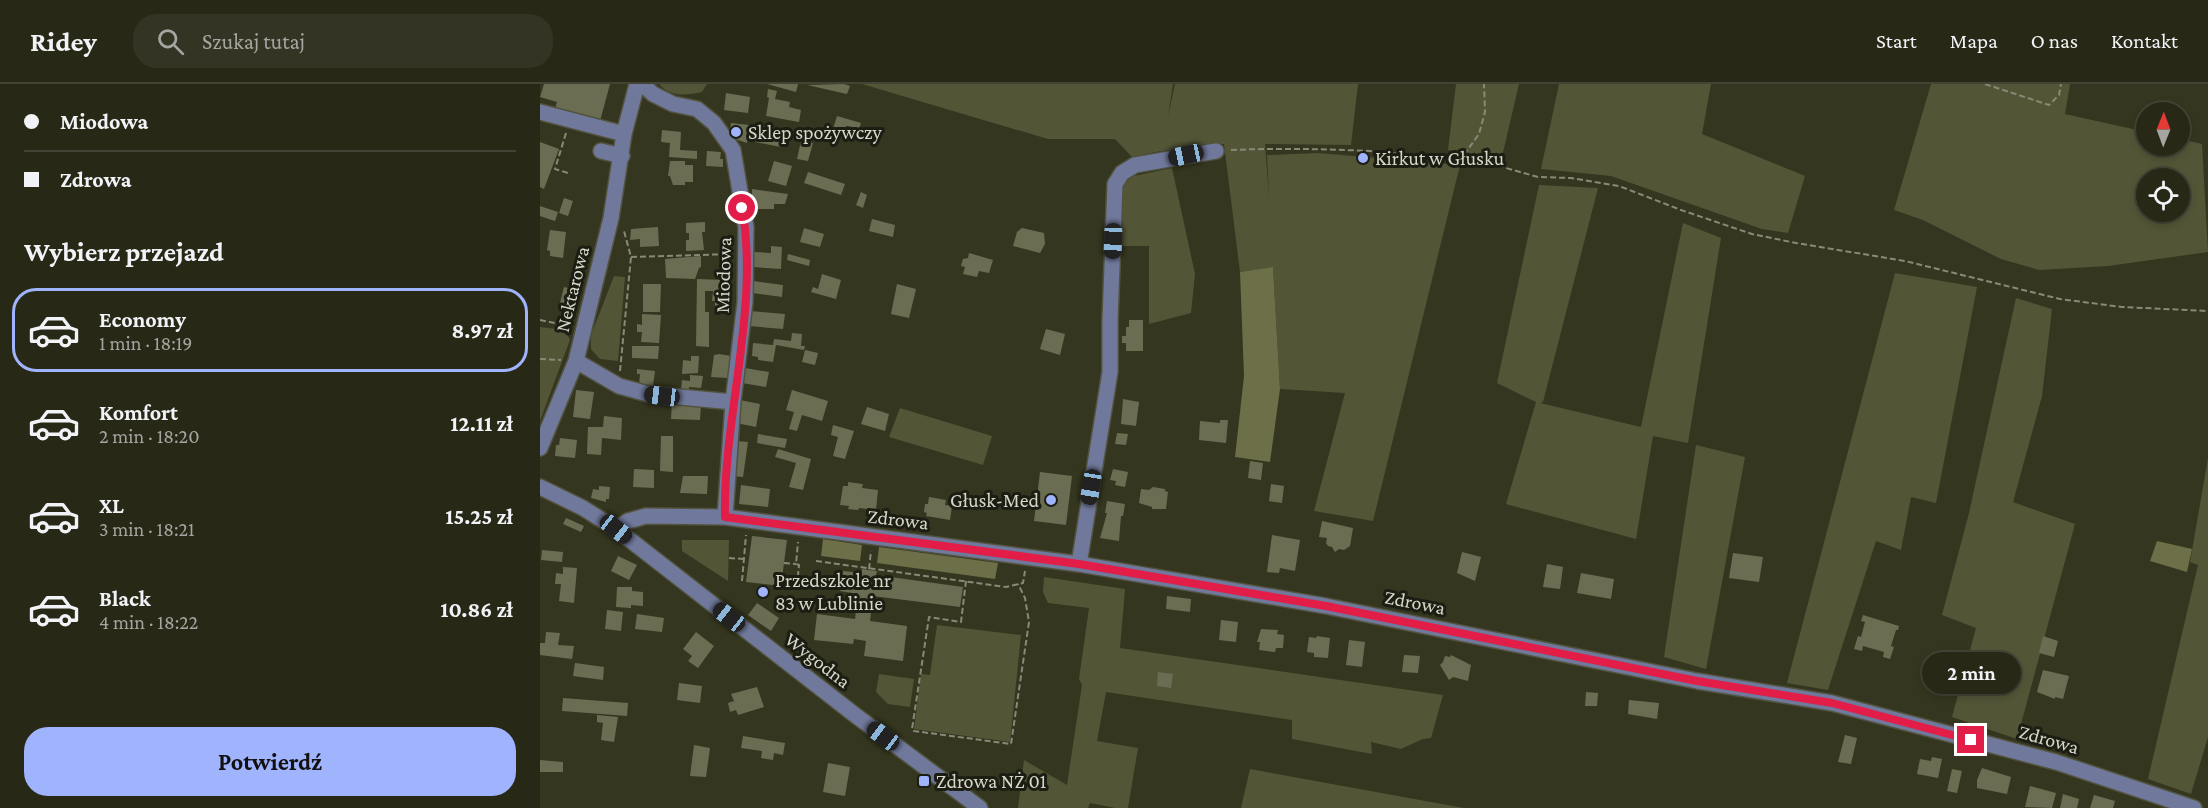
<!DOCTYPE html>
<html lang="pl">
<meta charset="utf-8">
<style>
:root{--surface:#282817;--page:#343424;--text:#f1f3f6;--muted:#a5a6a1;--line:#444436;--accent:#a0b3fd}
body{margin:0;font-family:"Crimson Pro",serif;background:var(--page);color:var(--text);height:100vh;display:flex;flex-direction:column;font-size:22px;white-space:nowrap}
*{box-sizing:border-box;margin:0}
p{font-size:20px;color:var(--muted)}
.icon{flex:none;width:33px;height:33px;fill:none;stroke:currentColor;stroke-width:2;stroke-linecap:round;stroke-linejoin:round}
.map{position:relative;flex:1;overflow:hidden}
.drawer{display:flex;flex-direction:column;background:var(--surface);width:540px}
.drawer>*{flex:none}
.banner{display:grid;align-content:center;height:132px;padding:0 24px;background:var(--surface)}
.needle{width:39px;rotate:1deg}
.tools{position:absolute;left:1596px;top:18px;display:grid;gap:12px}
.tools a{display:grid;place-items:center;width:54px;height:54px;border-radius:50%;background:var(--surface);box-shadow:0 3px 9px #0003,0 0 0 2px var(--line);font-size:30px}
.end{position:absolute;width:27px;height:27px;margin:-14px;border:8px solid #e11d48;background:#fff;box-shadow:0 0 0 3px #fff}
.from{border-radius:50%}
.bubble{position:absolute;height:42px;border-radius:21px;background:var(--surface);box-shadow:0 3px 9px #0003,0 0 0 2px var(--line);font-size:20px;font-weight:700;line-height:42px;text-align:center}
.car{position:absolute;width:18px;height:36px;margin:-18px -9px;border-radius:8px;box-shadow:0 0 4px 2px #0007;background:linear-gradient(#222 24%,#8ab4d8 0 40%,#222 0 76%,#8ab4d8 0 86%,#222 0)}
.banner b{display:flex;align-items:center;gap:21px;height:57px;font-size:22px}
.banner b+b{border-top:2px solid var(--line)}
.banner i{width:15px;height:15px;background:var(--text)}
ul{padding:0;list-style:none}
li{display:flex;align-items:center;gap:18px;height:84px;margin:0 12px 9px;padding:0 12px;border:3px solid transparent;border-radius:24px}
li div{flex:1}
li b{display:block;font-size:22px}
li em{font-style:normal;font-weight:700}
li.current{border-color:var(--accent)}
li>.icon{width:54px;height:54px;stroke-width:1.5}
h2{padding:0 24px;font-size:27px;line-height:72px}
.primary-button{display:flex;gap:12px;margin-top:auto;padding:12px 24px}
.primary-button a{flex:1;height:69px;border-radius:24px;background:var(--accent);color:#111;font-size:24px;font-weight:700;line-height:69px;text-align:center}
header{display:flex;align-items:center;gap:36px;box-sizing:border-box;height:84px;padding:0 30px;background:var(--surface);border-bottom:2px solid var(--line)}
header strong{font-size:28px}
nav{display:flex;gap:33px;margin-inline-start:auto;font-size:21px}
.search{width:420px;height:54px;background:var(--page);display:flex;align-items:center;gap:15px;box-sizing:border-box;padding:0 21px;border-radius:24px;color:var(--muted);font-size:22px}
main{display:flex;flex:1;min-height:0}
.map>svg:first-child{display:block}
.green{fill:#535537;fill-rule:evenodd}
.forest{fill:#6c6f47}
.building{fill:#6b6d53}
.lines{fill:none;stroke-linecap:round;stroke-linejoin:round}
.minor-casing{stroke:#52533e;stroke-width:18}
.path{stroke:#888977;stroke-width:2;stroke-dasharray:6 3;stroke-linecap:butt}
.minor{stroke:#70799b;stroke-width:15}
.route{stroke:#e11d48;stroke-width:8}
.poi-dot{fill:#a0b3fd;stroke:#1c1d13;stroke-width:2}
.labels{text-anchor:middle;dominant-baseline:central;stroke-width:6;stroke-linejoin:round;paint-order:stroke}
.poi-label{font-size:20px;fill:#d6d7c9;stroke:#1c1d13;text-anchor:start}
.street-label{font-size:20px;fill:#d6d7c9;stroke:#1c1d13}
</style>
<header>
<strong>Ridey</strong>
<div class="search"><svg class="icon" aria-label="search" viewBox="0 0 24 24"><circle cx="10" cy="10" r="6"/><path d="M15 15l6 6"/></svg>Szukaj tutaj</div>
<nav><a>Start</a><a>Mapa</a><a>O nas</a><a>Kontakt</a></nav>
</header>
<main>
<section class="drawer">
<div class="banner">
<b><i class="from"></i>Miodowa</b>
<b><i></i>Zdrowa</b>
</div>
<h2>Wybierz przejazd</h2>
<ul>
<li class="current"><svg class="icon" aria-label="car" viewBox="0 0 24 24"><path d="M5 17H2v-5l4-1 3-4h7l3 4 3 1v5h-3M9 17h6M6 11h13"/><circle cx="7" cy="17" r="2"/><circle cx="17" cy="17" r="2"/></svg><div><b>Economy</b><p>1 min · 18:19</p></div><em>8.97 zł</em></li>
<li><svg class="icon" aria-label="car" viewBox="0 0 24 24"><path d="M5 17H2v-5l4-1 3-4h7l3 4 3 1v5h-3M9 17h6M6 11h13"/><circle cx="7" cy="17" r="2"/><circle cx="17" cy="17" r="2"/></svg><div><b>Komfort</b><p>2 min · 18:20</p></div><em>12.11 zł</em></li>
<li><svg class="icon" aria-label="car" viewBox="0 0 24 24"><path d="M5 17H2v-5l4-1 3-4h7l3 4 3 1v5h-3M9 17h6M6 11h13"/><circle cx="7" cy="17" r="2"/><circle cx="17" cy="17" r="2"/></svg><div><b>XL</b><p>3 min · 18:21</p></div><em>15.25 zł</em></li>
<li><svg class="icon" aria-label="car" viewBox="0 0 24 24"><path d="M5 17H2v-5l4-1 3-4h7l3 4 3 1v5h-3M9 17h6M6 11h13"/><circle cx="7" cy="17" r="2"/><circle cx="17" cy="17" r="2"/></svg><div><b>Black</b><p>4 min · 18:22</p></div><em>10.86 zł</em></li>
</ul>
<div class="primary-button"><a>Potwierdź</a></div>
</section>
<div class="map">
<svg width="1668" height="724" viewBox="0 0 1668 724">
<rect width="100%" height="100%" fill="#35361f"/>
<path class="green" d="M119 0H167L162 8C146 11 131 14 119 0Z
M322 0H633L628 32 635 0H818L811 61 725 60 729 114 727 71 778 69 920 81 833 437 774 427 805 309 740 305 733 184 700 188 684 60 621 67 592 73 575 55H508Z
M916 0H979L961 77 908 66Z
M1019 0H1171L1162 50 1265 92 1248 149 1222 145 1071 92 1001 85Z
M1391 0H1530L1525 30 1606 48V62H1640V55L1662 60 1668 168 1568 182 1499 186 1461 175 1383 136 1354 126ZM1606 94H1640V128H1606Z
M632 84 655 190 651 229 609 240V162H579L580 123 584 99 594 92Z
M999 101 1058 104 1003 318 1000 319 1101 343 1143 139 1181 154 1148 359 1113 352 1096 455 966 420 996 318 957 299Z
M1355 189 1437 203 1396 419 1371 413 1361 466 1336 457 1288 606 1247 599Z
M74 192 85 193 78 277 60 275 51 265V251Z
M1476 214 1512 225 1502 312 1473 418 1535 440 1477 655 1412 633 1436 544 1402 531 1429 429Z
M0 243 25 246 30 256 0 337Z
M360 324 452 352 443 381 349 353Z
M1156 361 1205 373 1166 585 1124 573Z
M1668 374V653L1651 710 1608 695 1658 481 1650 478Z
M142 456H189L188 497 142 467Z
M504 493 585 505 580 564 903 611 891 654 883 655 861 665 831 658 832 670 752 655V636L566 608 557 657 598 664 588 724H575L550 719 548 724H478L484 676 527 701 542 601 539 595 549 524 508 519 503 508Z
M397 541 481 551 470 658 374 645 381 590 390 591Z
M339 590 374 595 370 623 348 620 336 608Z
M710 685 924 724H701Z"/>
<path class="forest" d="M733 183 740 305 730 378 695 373 704 292 700 188Z
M283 455 322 461 320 477 281 472Z
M1617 457 1652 465 1647 488 1610 477Z
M339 463 458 479 455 495 337 479Z"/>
<path class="building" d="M4 0H70L60 37 15 25 17 18 0 13Z
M227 0H258L256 8Z
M304 0 310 2 307 10 267 1Z
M228 5 237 7 235 15 250 18 249 23 261 26 259 38 226 32 229 14 227 13Z
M186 9 210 13 208 29 184 26Z
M297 32 321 39 319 45 308 42H306L303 51 292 48Z
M191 39 209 41 207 59 189 53Z
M218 41 244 46 241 63 215 58Z
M122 46 141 48 140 66 157 67V75L129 73 130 59 121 58Z
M261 57 273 59 268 77 257 75Z
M0 58 19 65 4 105 0 103Z
M167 67 181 68 180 75H183V83L166 82Z
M130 77H145V81H153V98H145V101H133L130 92H128Z
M234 77 252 82 246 102 228 97Z
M268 88 305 100 301 111 264 99Z
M212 105 248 110 245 120H234V125H212Z
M321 108 327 111 323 124 316 121Z
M24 114 33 117 28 132 19 129Z
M0 122 18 128 15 137 0 132Z
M332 135 355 141 353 153 329 147Z
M165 138V148H162L164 166 146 167V156H149V149H146V139Z
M118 143 119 162 100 163V155L90 156 91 145Z
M264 144 284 150 280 163 260 158Z
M482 144 504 149 505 160 500 169 473 162 477 148Z
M10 146 26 148 23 174 10 172V167L7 166Z
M231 162 242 163 241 185 213 183 214 168 231 169Z
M429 169 453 176 449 189 439 187 437 193 423 190 425 183 421 182 423 175 428 174Z
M248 170 270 176 269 182 247 176Z
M161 172V183L159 184 155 195 126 194 125 175Z
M282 190 301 196 296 215 271 208 273 203 278 205Z
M157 195 184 196 183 217 192 218V227H175V217H172L173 207H165V228H169V263L156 262Z
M213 197 243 201 242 213 212 209Z
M103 200H121L120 228H103Z
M357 200 376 205 369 234 351 230Z
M24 203 37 206 34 222 20 219Z
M210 227 245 230 243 245 209 242Z
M102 230 121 231 119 259 101 258 102 248H97V240L102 241Z
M589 236H603V267H586V259H582V252H586V243H589Z
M506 245 525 250 520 271 500 265Z
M252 249 262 250 261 262H265L264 266 236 261 233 278 218 276V273L212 272 213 259 233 261 234 255 251 257Z
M92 262H119L118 275 92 274Z
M265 266 278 269 275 281 262 278Z
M179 270 191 272 188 294 171 293 174 271Z
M151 272H159L158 289 142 290 143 276 151 277Z
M205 284 229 288 226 303 202 299Z
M97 285 115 287 113 302 99 301 100 290H97Z
M150 291 163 292 161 304 149 303V306H141L142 296 150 297Z
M36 306 54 308 50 335 33 333Z
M252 306 288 317 282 337 262 331 257 347 249 345 254 328 246 326Z
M583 315 599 318 596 342 581 340Z
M200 316 220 320 216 343 196 339Z
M132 318 161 320 160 336 131 335Z
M327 323 349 330 345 347 321 340Z
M64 332 82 334 81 356 62 354 61 371 47 370 48 343H63Z
M680 336H688L686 359 659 356 660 337 680 339Z
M293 341 314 347 305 375 293 372 298 353 291 351Z
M577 349 588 350 586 361 575 360Z
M218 350 247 355 245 364 217 359Z
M121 352H133V388L120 387Z
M20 354 37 356 35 374 15 372 16 361H19Z
M197 357 208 358 203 393 192 392Z
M238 365 271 375 263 406 249 403 256 379 235 373Z
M710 377 723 379 721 396 708 394Z
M94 385 114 386V404L93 403Z
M573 385 588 388 585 403 575 401 576 397 570 396Z
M500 388 532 392 526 441 494 437 496 420H493L494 413H497Z
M143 392H168L167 410 140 409Z
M308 398 323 400 322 404 338 406 336 426 319 424 318 426 308 425 309 422 300 421 303 402H308Z
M731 400 744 402 742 419 729 417Z
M201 401 230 405 228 423 199 420Z
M59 402 70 403 69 415H66V418L51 414 53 405 59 406Z
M613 403 625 405V407L628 408 626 425H612V423L599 419 601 405 609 406Z
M389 413 406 416 405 421 412 422 410 436 386 432 387 429 384 428 385 420H388Z
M567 417 585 420 583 432H581L579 457 560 454 567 429H565Z
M26 434 44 442 41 448 23 440Z
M782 437 813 444 810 462 804 466 799 465 795 468 792 463 788 462 786 459 787 454 779 453Z
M732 451 760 456 755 487 740 484 739 489 727 488Z
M212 452 247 456 241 502 206 498Z
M2 466 23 468 22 478 1 476Z
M922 468 941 473 935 497 917 489Z
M1193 469 1223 473 1219 498 1189 494Z
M78 472 97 481 89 496 71 487Z
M1007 480 1023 483 1020 505 1003 503Z
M23 483 37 484 34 519 19 517 21 500H15L16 489 23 490Z
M322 485 337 487 336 491 423 503 420 523 333 512 330 537 367 542 363 577 324 572 326 557 314 555 313 560 274 556 277 530 315 535 318 510 300 507 303 487 322 489Z
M1041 489 1074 495 1071 515 1037 509Z
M77 503H92V507L103 508V522L91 521V524L76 523Z
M627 512 651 515 650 528 626 525Z
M217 519 239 534 231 547 208 531Z
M67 526 83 528 81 547 65 545Z
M97 530 124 534 122 548 95 545Z
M1323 531 1359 542 1358 546H1356L1351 562 1354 563 1350 575 1343 573 1344 568 1323 562 1322 567 1314 565 1318 552 1321 553 1325 538 1321 537Z
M681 536 698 538 696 558 679 556Z
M721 545 738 546 737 550 744 551 743 564H736L735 568 719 566 720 558H717Z
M6 548 20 549 18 561 34 562 32 575 0 571V559H5Z
M156 548 174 562 158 584 148 577 152 572 143 565Z
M777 552 790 554 788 574 774 573V569L767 568 769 553 776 554Z
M1503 552 1518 557 1514 573 1499 569Z
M809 556 825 558 822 583 806 581Z
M864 571 880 572 878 589 862 588Z
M911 571 931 581 928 597 913 593 909 596 900 581 903 578 905 572 910 573Z
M1387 575 1403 578 1397 600 1381 595Z
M35 579 64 583 63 596 33 592Z
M1503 586 1529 592 1523 615 1515 613V615L1497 608Z
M618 588 633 590 631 604 617 602Z
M139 599 162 602 160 619 137 616Z
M217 603 224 623 198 631 196 626 190 628 188 619 194 617 191 610Z
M1046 608 1058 609 1057 622H1045Z
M23 614 88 619 87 632 22 627Z
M1089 616 1119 619 1117 635 1088 630Z
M57 631 78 633 74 658 61 656 63 639 57 638Z
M1305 651 1317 654 1311 680 1298 678Z
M203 652 245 659 243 671 234 669 233 676 221 674 222 667 201 664Z
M154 661 170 664 166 693 150 692Z
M1392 673 1402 675 1398 694 1377 690 1380 675 1391 677Z
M0 676 23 678V688H0Z
M288 679 310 683 305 712 283 708Z
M1442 684 1471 693 1467 710 1437 704V696Z
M1412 685 1422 687 1417 709 1407 707Z
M1490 702 1516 709 1512 724 1485 723Z
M1523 710 1539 715 1537 724H1520Z
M1554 711 1575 717 1573 724H1550Z"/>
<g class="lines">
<g class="minor-casing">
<path id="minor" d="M102 0 113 10 133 20 157 25 174 39 193 66 206 143 205 218 193 318 185 433
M0 28 84 50
M61 67 82 72
M36 277 79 302 108 310 193 318
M0 364 36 277 71 134 84 50 97 0
M0 403 43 424 76 445 315 631 440 724
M76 445 88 437 106 432 185 433 539 480 786 522 1157 597 1292 619 1516 678 1654 724
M539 480 570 288V237L575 100 582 89 595 81 676 67"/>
</g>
<path class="path" d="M1445 0 1509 21 1519 11 1521 0
M26 49 15 85 28 89
M691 66C737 64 783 65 830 67 861 69 892 76 923 72L939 50 945 28 944 0
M923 72 998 93 1031 94 1079 102 1141 126 1212 150 1256 159 1365 177 1520 215 1582 223 1668 227
M91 173 193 170
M0 236 29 242
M0 275 21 276
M80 287 91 173 84 147
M189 474 204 475
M276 477 466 503 483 499 485 487
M244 479 256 480
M329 485 331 467
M202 497 206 451
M426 497 421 538 389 533 372 645 374 647 471 660 489 538 485 514 478 500
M257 502 259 481 256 480 258 458"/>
<use href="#minor" class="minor"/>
</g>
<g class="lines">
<path class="route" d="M202 124C220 223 183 332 185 433L539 480 786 522 1157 597 1292 619 1431 656"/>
</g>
<g class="poi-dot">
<circle cx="196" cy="48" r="6"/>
<circle cx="823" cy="74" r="6"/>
<circle cx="511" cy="416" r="6"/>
<circle cx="223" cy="508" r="6"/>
<rect x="378" y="691" width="12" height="12" rx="3"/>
</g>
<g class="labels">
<g class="poi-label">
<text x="208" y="48">Sklep spożywczy</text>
<text x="835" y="74">Kirkut w Głusku</text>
<text x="499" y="416" text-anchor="end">Głusk-Med</text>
<text x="235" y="496">Przedszkole nr<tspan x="235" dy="23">83 w Lublinie</tspan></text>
<text x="396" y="697">Zdrowa NŻ 01</text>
</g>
<g class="street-label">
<text transform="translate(183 191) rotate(-88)">Miodowa</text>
<text transform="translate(32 205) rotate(-76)">Nektarowa</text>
<text transform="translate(358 435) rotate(7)">Zdrowa</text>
<text transform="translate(875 518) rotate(11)">Zdrowa</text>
<text transform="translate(278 576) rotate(38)">Wygodna</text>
<text transform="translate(1509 655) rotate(16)">Zdrowa</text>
</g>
</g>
</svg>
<div class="tools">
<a><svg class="needle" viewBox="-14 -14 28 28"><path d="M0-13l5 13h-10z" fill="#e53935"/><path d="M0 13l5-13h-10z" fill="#a5a6a1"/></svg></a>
<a><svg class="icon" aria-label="locate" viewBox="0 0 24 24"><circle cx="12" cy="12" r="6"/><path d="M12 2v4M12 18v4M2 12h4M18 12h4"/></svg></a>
</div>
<i class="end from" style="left:202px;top:124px"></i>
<i class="end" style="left:1431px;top:656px"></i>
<div class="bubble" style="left:1382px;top:568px;width:99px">2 min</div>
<i class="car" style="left:646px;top:71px;rotate:258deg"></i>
<i class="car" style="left:573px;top:157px;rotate:182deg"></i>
<i class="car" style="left:122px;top:312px;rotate:277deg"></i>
<i class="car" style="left:551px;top:403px;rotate:189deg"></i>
<i class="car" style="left:76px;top:445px;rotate:128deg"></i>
<i class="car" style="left:189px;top:533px;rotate:308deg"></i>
<i class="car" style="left:343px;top:652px;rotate:307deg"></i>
</div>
</main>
